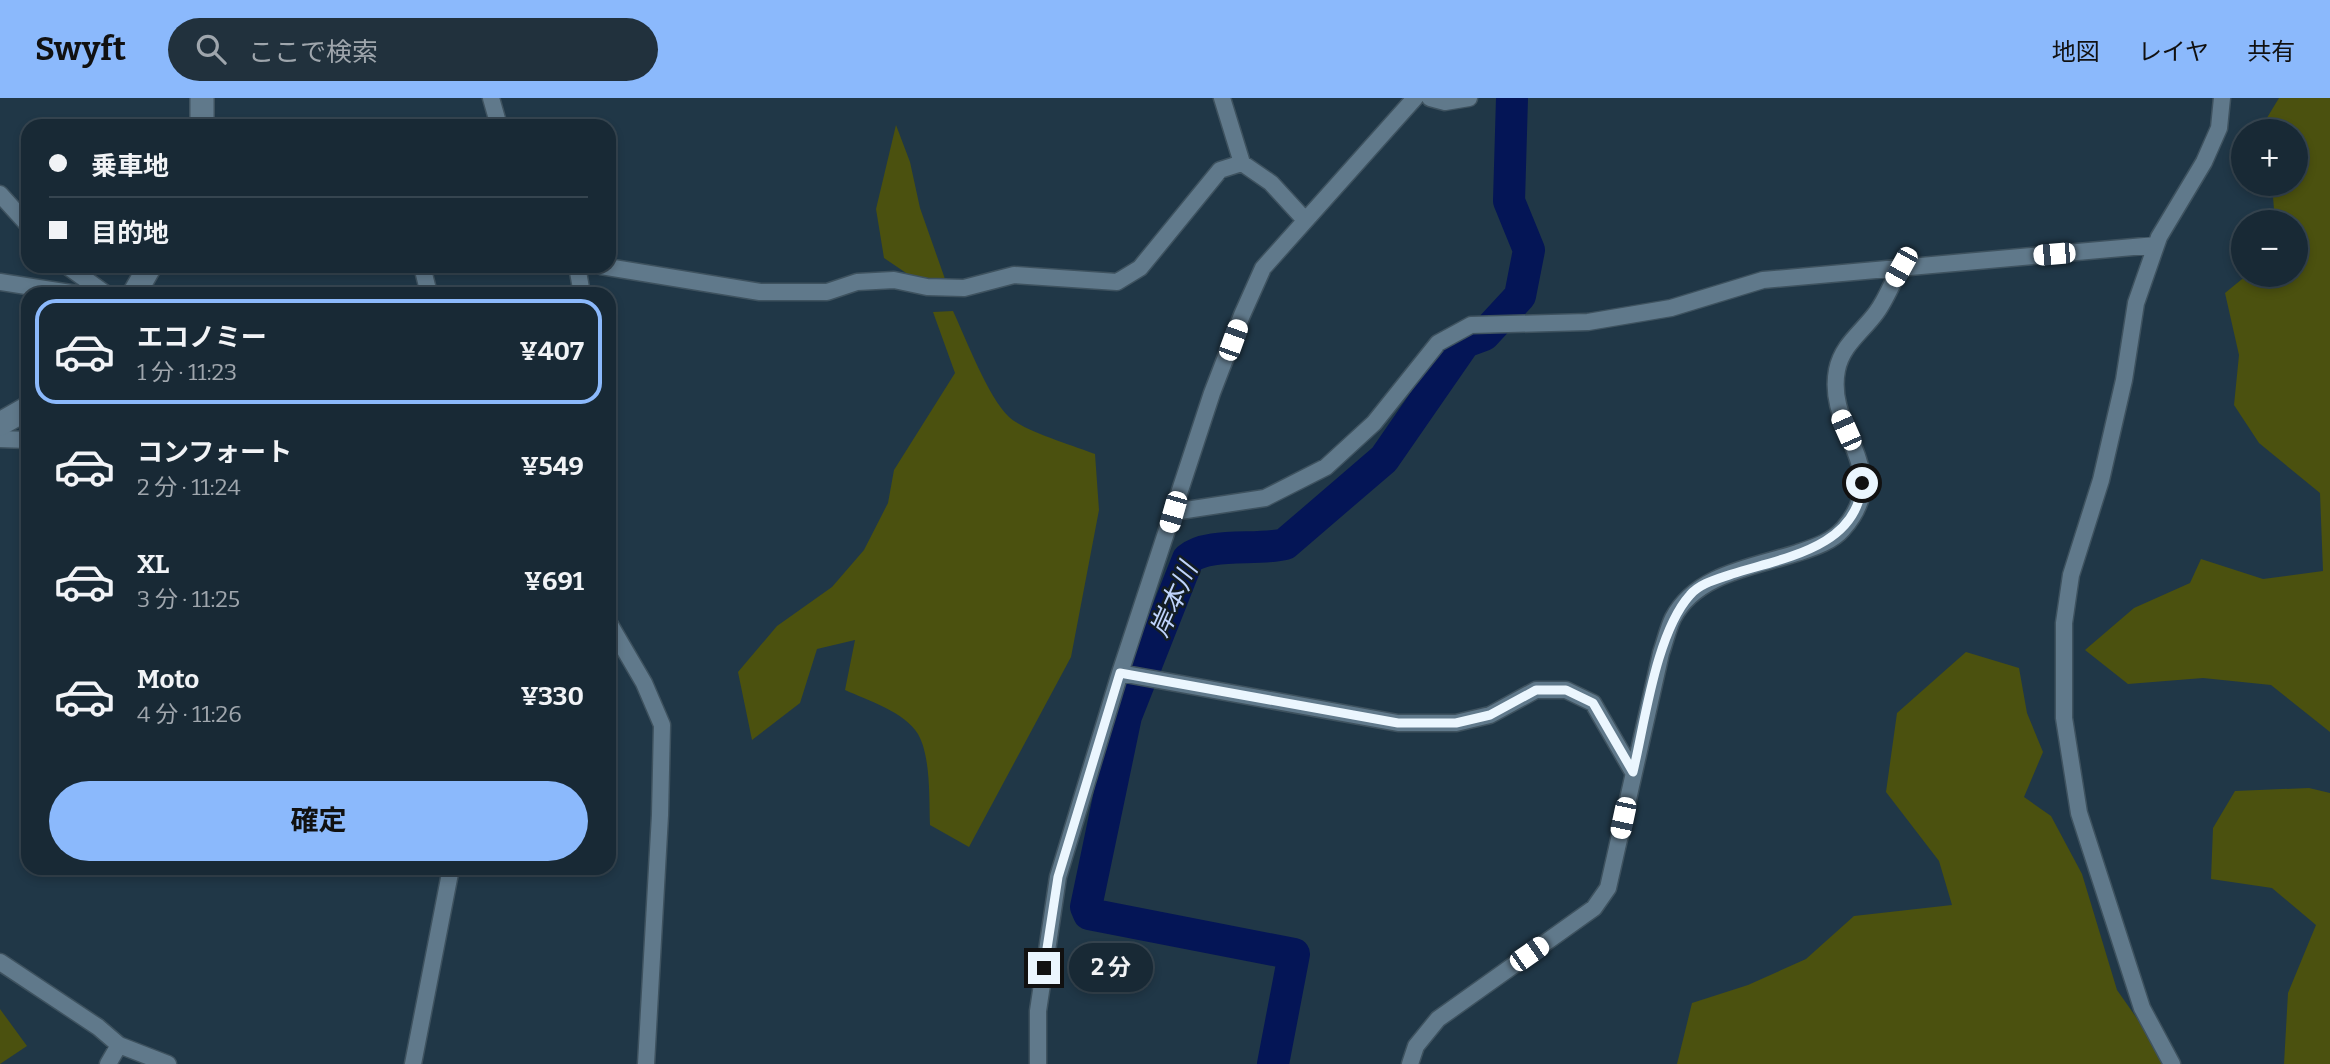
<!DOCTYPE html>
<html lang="ja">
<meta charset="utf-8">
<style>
:root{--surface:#182935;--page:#21313d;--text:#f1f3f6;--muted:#9fa6ad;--line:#364550;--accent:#8bb9fc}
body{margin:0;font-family:Bitter,"Noto Sans JP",serif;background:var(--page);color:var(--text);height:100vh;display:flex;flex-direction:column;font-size:26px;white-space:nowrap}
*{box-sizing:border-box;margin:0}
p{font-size:23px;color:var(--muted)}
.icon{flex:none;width:38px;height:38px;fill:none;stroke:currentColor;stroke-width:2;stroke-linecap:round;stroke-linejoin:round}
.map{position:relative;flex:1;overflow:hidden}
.details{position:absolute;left:21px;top:189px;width:595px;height:588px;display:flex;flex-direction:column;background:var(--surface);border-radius:21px;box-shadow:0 4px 10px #0003,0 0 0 2px var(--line)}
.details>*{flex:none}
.banner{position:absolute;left:21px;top:21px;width:595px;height:154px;border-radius:21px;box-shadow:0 4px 10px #0003,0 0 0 2px var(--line);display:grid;align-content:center;height:154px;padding:0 28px;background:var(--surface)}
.controls{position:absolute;left:2231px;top:21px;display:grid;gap:14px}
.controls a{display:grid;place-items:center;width:77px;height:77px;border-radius:50%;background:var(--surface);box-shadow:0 4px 10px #0003,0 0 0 2px var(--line);font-size:35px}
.end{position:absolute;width:32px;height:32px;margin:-16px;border:9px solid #ebf6fe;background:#111;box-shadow:0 0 0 4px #111}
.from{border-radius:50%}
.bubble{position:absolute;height:49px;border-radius:24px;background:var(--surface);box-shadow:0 4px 10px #0003,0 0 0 2px var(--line);font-size:23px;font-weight:700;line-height:49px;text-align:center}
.car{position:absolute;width:21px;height:42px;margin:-21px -10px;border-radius:9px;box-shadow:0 0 5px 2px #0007;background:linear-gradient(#fff 24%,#345 0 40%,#fff 0 76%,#345 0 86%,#fff 0)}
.banner b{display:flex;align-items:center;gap:24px;height:66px;font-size:26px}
.banner b+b{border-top:2px solid var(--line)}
.banner i{width:18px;height:18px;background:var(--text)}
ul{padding:12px 0 0;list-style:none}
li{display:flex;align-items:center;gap:21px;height:105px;margin:0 14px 10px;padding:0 14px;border:4px solid transparent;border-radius:21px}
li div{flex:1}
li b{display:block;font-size:26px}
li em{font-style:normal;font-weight:700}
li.selected{border-color:var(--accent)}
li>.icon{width:63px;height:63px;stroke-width:1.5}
.action{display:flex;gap:14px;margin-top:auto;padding:14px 28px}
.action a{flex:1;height:80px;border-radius:42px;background:var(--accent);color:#111;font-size:28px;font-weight:700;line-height:80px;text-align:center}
header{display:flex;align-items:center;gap:42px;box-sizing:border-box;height:98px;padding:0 35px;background:var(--accent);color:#111}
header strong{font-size:33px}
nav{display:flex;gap:38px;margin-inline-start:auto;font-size:24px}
.search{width:490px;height:63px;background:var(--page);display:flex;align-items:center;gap:18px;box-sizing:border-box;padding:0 24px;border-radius:38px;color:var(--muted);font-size:26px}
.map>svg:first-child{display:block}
.green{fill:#4b510f}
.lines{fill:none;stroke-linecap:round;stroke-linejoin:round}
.river{stroke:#041556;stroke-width:32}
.street-casing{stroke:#3e525f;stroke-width:19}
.secondary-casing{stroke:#3e525f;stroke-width:26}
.street{stroke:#60798b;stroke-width:16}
.secondary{stroke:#60798b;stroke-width:23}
.route{stroke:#ebf6fe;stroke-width:9}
.labels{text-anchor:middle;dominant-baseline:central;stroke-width:5;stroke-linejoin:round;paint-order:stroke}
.water-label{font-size:26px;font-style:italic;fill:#c0d4fc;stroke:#131d24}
</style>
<header>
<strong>Swyft</strong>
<div class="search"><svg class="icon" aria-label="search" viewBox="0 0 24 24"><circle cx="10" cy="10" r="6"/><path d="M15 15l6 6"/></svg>ここで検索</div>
<nav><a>地図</a><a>レイヤ</a><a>共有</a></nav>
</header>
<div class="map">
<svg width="2330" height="966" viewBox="0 0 2330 966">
<rect width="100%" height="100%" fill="#203747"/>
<path class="green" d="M2279 0H2330V634L2271 587 2203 580 2128 586 2085 552 2134 510 2190 485 2201 461 2263 481 2323 473 2320 395 2259 345 2234 307 2239 257 2225 195 2247 177H2296V124H2275L2272 86H2296V33H2259Z
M896 27 910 64 920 110 945 181 912 179 884 160 876 111Z
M953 213C966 241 988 299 1009 319 1024 333 1075 348 1095 356L1099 412 1071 559 969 749 930 727C929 701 931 659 918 636 905 614 867 602 845 592L855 542 817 551 800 605 752 642 738 574 777 528 832 489 864 452 888 405 894 372 955 275 933 214Z
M1966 554 2019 570 2027 615 2043 654 2024 699 2051 718 2082 776 2117 892 2169 966H1677L1692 905 1748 887 1806 861 1854 818 1952 807 1939 763 1886 694 1897 615Z
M2309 690 2330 695V966H2284L2288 895 2316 827 2272 790 2211 781 2213 730 2235 693Z
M0 911 27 948 0 966Z"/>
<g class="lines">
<path class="river" d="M1273 966 1294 856 1089 816 1086 809 1126 618 1188 461C1208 444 1257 453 1285 446L1384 361 1465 244 1484 237 1520 198 1529 152 1509 103 1512 0"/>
<g class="street-casing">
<path id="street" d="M491 0 499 28
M1222 0 1242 65
M1430 0 1445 4 1469 0
M0 96 28 127
M67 168 106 196
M422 168 429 196
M577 168 582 196
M601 168 760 194H827L857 184 894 182 927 189 964 190 1014 177 1117 184 1140 170 1220 72 1242 65 1271 85 1305 122
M0 184 77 196
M0 341 28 342
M1173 414 1265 400 1326 369 1374 325 1438 245 1471 227 1588 224 1671 210 1763 182 2156 147
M609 525 644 585 662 627 660 717 646 966
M1120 575 1398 625H1456L1490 617 1536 592H1566L1593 605 1633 674
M0 864 98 929 119 947 168 966
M108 966 119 947
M413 966 451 770
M1038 966V913L1058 779 1120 575 1212 295 1242 217 1263 170 1415 0
M1410 966 1416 948 1438 921 1594 810 1608 790 1661 555C1665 544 1668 530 1673 520 1696 476 1753 469 1797 455 1812 450 1832 444 1843 431 1895 373 1825 333 1837 272 1842 247 1862 234 1876 215 1886 202 1893 183 1901 168
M2172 966 2142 910 2079 715 2064 620V525L2071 477 2101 382 2124 282 2136 205 2159 139 2204 64 2219 30 2222 0"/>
</g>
<g class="secondary-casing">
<path id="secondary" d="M202 0V28
M134 196 150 168
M0 326 28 310"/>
</g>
<use href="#street" class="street"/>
<use href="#secondary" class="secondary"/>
</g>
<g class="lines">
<path class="route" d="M1044 870 1058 779 1120 575 1398 625H1456L1490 617 1536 592H1566L1593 605 1633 674C1645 624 1656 535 1690 497 1700 485 1718 481 1732 476 1782 460 1858 450 1862 385"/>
</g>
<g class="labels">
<g class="water-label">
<text transform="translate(1174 502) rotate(-66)">岸本川</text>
</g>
</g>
</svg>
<div class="controls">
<a>+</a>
<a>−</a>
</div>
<i class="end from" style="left:1862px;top:385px"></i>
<i class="end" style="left:1044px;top:870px"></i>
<div class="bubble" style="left:1069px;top:845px;width:84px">2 分</div>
<i class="car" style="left:2054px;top:156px;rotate:265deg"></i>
<i class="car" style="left:1901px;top:169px;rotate:209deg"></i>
<i class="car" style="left:1233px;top:242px;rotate:20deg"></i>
<i class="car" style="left:1846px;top:332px;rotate:336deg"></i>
<i class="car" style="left:1173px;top:414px;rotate:196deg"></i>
<i class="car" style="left:1623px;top:720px;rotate:192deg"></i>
<i class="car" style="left:1529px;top:856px;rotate:55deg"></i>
<div class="banner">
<b><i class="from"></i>乗車地</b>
<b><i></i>目的地</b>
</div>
<section class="details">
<ul>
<li class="selected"><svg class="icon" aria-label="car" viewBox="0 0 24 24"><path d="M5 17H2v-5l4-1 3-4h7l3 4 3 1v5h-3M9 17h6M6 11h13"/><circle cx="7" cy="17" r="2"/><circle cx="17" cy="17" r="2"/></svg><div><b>エコノミー</b><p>1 分 · 11:23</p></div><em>¥407</em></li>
<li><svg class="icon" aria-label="car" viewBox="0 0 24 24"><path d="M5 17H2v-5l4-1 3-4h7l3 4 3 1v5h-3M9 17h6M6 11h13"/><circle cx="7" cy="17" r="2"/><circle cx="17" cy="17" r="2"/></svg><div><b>コンフォート</b><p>2 分 · 11:24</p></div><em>¥549</em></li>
<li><svg class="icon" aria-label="car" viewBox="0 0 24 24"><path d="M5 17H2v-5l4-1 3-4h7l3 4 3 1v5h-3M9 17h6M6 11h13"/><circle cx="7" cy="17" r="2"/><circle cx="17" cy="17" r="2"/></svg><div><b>XL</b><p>3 分 · 11:25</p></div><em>¥691</em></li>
<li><svg class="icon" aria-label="car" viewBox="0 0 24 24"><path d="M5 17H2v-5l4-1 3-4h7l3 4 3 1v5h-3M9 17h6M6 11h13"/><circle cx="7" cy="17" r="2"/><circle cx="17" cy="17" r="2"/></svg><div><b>Moto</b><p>4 分 · 11:26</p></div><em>¥330</em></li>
</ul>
<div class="action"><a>確定</a></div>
</section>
</div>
